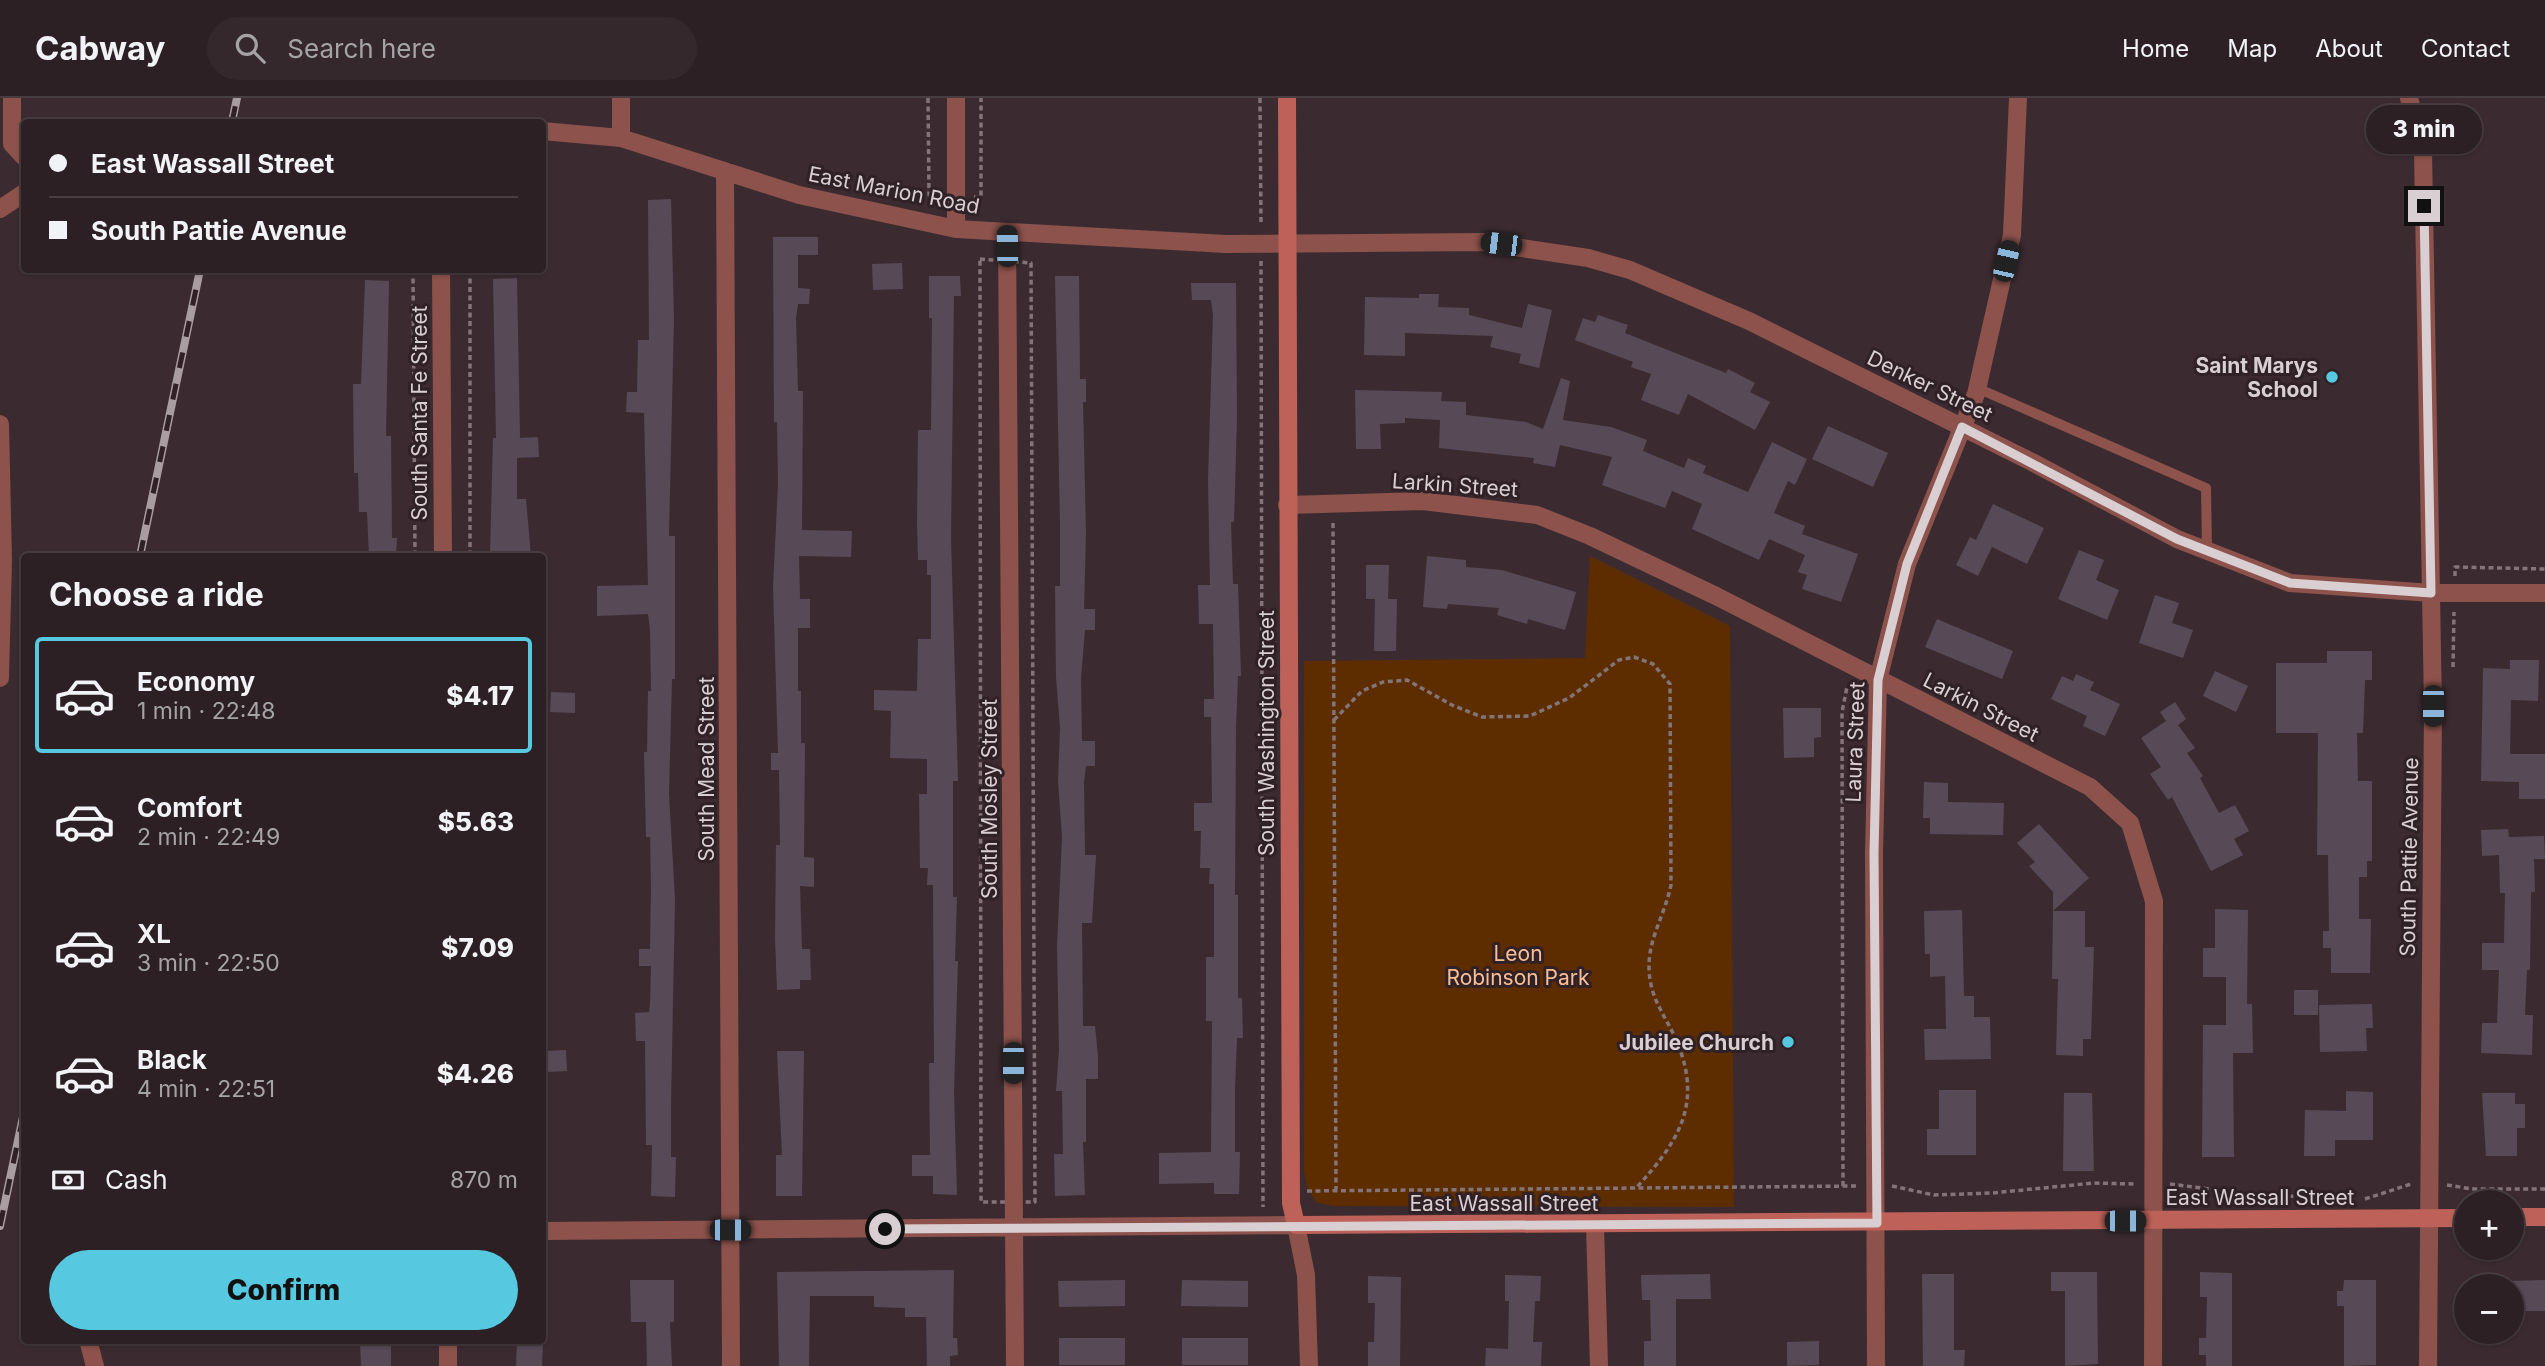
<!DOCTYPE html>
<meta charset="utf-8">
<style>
:root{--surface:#2c2024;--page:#34282c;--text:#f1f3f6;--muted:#a6a3a6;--line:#483e41;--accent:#56c9e1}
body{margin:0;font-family:Inter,sans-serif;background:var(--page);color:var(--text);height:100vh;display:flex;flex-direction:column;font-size:26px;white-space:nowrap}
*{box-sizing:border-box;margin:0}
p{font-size:23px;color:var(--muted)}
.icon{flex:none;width:38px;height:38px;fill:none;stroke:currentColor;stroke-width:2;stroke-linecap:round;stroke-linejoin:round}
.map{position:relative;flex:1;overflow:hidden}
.side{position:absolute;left:21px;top:455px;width:525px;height:791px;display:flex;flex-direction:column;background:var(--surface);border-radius:7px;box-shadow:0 2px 5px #0004,0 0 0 2px var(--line)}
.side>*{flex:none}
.banner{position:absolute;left:21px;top:21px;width:525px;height:154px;border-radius:7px;box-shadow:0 2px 5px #0004,0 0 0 2px var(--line);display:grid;align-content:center;height:154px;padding:0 28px;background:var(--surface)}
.fabs{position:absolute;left:2454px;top:1092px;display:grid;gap:14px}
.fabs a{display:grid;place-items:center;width:70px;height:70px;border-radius:50%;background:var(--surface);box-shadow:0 2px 5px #0004,0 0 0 2px var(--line);font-size:35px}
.end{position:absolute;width:32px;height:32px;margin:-16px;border:9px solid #d9ced1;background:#111;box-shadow:0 0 0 4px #111}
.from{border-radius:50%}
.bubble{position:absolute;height:49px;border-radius:24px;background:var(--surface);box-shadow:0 2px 5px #0004,0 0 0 2px var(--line);font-size:23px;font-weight:800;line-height:49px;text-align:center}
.car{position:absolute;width:21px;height:42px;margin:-21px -10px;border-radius:9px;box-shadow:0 0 5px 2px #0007;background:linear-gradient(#222 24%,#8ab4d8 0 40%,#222 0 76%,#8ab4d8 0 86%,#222 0)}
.banner b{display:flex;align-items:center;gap:24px;height:66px;font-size:26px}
.banner b+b{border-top:2px solid var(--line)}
.banner i{width:18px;height:18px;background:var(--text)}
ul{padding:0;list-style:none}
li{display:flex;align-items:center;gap:21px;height:116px;margin:0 14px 10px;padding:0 14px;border:4px solid transparent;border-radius:7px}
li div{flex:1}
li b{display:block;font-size:26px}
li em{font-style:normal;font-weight:800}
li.active{border-color:var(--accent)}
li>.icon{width:63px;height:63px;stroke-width:1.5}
h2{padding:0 28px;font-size:32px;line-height:84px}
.pay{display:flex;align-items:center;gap:18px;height:77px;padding:0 28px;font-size:26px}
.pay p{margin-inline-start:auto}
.primary-button{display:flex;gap:14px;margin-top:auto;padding:14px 28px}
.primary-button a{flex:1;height:80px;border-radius:42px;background:var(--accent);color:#111;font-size:28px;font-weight:800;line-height:80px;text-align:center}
header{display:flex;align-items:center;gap:42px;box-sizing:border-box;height:98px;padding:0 35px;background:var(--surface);border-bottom:2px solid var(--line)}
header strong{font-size:33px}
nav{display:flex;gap:38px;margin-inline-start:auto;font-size:24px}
.search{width:490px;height:63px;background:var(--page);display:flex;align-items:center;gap:18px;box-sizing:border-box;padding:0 24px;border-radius:38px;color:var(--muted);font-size:26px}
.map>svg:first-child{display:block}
.green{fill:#5d2d00}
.building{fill:#574a56}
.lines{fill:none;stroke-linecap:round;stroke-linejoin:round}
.path{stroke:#827478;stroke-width:3.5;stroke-dasharray:5 3.5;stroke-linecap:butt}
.lane{stroke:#8c524b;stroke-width:10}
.street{stroke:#8c524b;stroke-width:18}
.secondary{stroke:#be6259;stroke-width:18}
.rail-casing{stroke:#aa9da1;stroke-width:8}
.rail{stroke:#302126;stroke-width:5;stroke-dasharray:16;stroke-linecap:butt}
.route{stroke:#d9ced1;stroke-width:9}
.poi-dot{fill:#56c9e1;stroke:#302126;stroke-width:2.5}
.labels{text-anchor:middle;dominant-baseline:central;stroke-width:6;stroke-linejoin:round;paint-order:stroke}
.street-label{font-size:21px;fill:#d9ced1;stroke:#302126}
.poi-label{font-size:21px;font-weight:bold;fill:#d9ced1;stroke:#302126;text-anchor:end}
.park-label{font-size:21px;fill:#f9be95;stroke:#302126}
</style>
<header>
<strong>Cabway</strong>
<div class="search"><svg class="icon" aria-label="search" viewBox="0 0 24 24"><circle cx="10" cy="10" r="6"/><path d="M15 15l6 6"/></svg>Search here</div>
<nav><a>Home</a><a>Map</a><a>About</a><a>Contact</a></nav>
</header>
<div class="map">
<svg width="2545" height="1268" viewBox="0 0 2545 1268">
<rect width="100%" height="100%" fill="#3b2b30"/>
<path class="green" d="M1590 458 1730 528 1734 1109 1335 1108 1317 1105 1308 1092 1304 1073V563L1585 560Z"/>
<path class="building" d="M671 101 674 220 669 438H675V581H672L669 696 675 801 671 1006V1059H676L675 1099 651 1098 652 1047H646L645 943H636L635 915 649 914 650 906 651 868H639V851H650L651 788 650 739H646L644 654H647L648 593H651L650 532 648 516 597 518V488L648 487 644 315 626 314 627 294H637L638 242H649L648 102Z
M773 139H818V157H798V190L810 191 809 206H798L796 220 798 293H803L802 432 852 433 851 459 799 458 800 501H810V530H798V593H801V645H805L804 759 814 760V789L800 788 802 851H810L811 882H800V891L777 892 775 841 776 747H780L779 672H771V655H778L773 489 778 386 777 324H774Z
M902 165 903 191 873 192 872 166Z
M929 178H960L961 198H954L951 440 958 683H953V799H957L955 863H958L954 994 957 1097 933 1096V1078H912V1057H930L929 965H934L933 787H927L928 770H920L919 696H927V661L890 660 891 613 874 612V592L917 593 918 541H931V477H927V462H918L917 425 918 332H931L932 220H929Z
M1055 178H1079L1080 281H1086V304H1083L1086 436 1084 511H1095V532H1085L1081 580 1082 643H1095V668H1086L1084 684 1085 757H1096L1092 825H1082L1083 928H1095L1098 958V981H1086V1044H1083L1085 1097 1055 1098 1054 1056H1063L1062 993H1056L1059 952 1057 849 1062 739 1058 683 1060 630 1056 579 1055 488H1060V425Z
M517 180 520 340 538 339 539 359 517 360V401H526L531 458H490L493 340H496L493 181Z
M365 182 389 183 386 338H391L392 440H397L396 458H369L367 414H359L358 375H354L353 286H361Z
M1191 185H1236L1237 320 1234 424H1231L1233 486H1238L1241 578H1238L1236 630 1235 797H1238V900H1242L1243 940H1237L1235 992V1054H1240L1239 1096H1214V1085L1159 1086V1055L1211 1054 1212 923H1206V859H1214V786H1209L1210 770H1200L1201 733H1194V705H1212L1211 619H1204V601H1214L1213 526H1199L1198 487H1210L1208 382 1213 217 1211 202H1192Z
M1419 196H1439L1438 209 1469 210V217L1522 230 1528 206 1552 212 1539 270 1519 265 1521 256 1490 249 1493 238 1405 235V258L1364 257 1365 199 1419 200Z
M1598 217 1628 227 1625 235 1726 275 1728 271 1755 285 1750 294 1770 304 1755 332 1688 296 1679 317 1641 302 1651 276 1631 269 1633 264 1575 242 1583 220 1595 224Z
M1561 280 1570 283 1563 322 1611 329 1647 342 1643 353 1684 370 1688 360 1706 368 1703 375 1748 394 1772 344 1807 361 1795 387 1788 383 1774 415 1805 428 1802 436 1858 456 1841 504 1802 491 1807 477 1798 474 1805 457 1769 441 1759 462 1692 431 1702 406 1672 393 1665 410 1602 387 1612 359 1560 347 1555 369 1533 365 1534 360 1439 350 1440 322 1405 320V325L1380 326 1381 351H1356L1355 292 1442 294 1441 303 1466 304V317L1526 324 1543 331Z
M1828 328 1888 355 1873 389 1812 361Z
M1993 406 2044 430 2027 466 1992 449 1978 478 1956 467 1970 439 1976 442Z
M2079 452 2104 462 2096 482 2119 492 2107 522 2058 501Z
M1427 458 1466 462V469L1502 472 1576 494 1565 532 1528 521 1527 526 1497 517 1499 510 1448 506 1447 511 1423 509Z
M1366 467H1389L1388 501H1397L1396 553H1374L1375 501H1366Z
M2155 497 2179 505 2172 525 2193 532 2183 560 2139 545Z
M1937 521 2013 553 2002 581 1925 549Z
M2327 553H2372V582H2365L2363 635H2357L2358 683H2372V763H2367V779H2359V821H2371L2370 875H2331V850H2323V833H2329L2328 757H2317L2318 635H2276V565H2327Z
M2510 562H2539L2538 603 2511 602 2510 656H2545V701H2519V684L2481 683 2483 570 2510 571Z
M2215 573 2248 588 2236 614 2203 598Z
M2076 576 2094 584 2090 592 2120 606 2105 638 2083 628 2087 618 2051 601 2062 578 2073 583Z
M551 594 575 595V615L550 614Z
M2175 604 2186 621 2178 627 2195 650 2187 655 2203 678 2200 680 2219 715 2235 707 2249 733 2234 741 2243 757 2211 773 2172 699 2168 702 2150 676 2161 669 2141 640 2166 623 2160 614Z
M1783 610H1821V639L1814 640V659L1784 660Z
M1924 684 1948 685V704L2004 705 2003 737 1930 736V720H1923Z
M2039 726 2089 780 2053 813V794L2029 768 2035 764 2017 745Z
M2508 731 2509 739 2544 738 2545 761H2534L2535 794H2531L2530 872H2527L2525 917H2533L2532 957 2481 955 2482 925H2497L2499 872H2482V845H2504L2505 795H2500L2499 757 2482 758 2481 732Z
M2215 811 2248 812 2247 906H2252L2253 955H2233L2234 1059H2202L2203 927H2226V879H2203V850H2215Z
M1962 812 1964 898H1974V919H1990L1991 961 1925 962 1924 931H1946L1945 878 1930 879V856H1925L1924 813Z
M2053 813H2085V849H2094L2091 941H2083V958L2056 957 2058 881H2052Z
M2294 892H2318V917H2294Z
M2372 906 2373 930H2366L2367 953 2320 954 2319 907Z
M566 952 567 973 547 974 545 953Z
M777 953H804L802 1098H776V1057H782Z
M1939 992H1976V1057H1927V1031H1939Z
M2346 993 2373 994V1042H2335V1058H2304L2305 1012 2346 1013Z
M2064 995H2092L2094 1073H2063Z
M2482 995H2515V1006H2525V1030H2517V1058H2486Z
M954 1172 953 1240H957L958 1257 950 1258V1268H927L926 1219H905V1210L874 1209V1198H810L809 1268H779L777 1174Z
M2051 1174H2097L2098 1266 2065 1268V1193H2051Z
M2200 1174 2232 1175V1268H2206V1257H2199V1240H2206L2207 1199H2200Z
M1710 1176 1711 1201H1676V1268H1644V1243H1651L1650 1202H1642L1641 1177Z
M1922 1176H1954V1252H1965L1964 1268H1923Z
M1505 1177 1541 1178 1540 1203H1535L1533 1244H1542L1541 1268H1485L1486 1250 1508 1251 1509 1203H1505Z
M1368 1178 1401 1179 1400 1268H1368V1244H1374L1375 1205H1368Z
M630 1182H674V1224H670L672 1268H647L646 1224H631Z
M1125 1182V1208L1059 1209 1058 1183Z
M1182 1182 1248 1183V1209L1181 1208Z
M2344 1182H2376V1267L2344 1268V1208H2337V1193H2343Z
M2545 1182V1213H2511V1183Z
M1059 1240H1125V1267H1059Z
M1182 1240H1248V1267H1182Z
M360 1242H391V1268H361Z
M1819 1243V1267L1787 1268V1244Z
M517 1244 543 1245 542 1268H516Z"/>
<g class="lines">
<path class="path" d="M928 0 929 97 938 98
M1260 0 1261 127
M974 99H981V0
M980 161 1031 165 1035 1104H981Z
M1261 163 1263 1109
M413 172 415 458
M470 172V458
M1333 425 1336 1091
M2455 478V469L2545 471
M2453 569 2454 514
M1334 622 1362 593 1383 584 1407 582 1452 607 1482 619 1530 618 1569 600 1619 562 1634 559 1653 566 1670 586 1671 787C1663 825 1641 849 1652 891 1658 912 1672 929 1679 949 1702 1009 1676 1046 1637 1089
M2170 1086 2257 1097 2340 1100
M2447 1087 2472 1091H2545
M1843 1088 1842 614 1847 589
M1892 1088 1934 1097 1992 1095 2094 1085 2134 1086
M1307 1093 1856 1088
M2365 1101 2411 1086"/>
<path class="lane" d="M1977 290 2206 390 2207 452"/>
<path class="street" d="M12 0V46L24 59
M621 0V40
M956 0V131
M2409 0 2423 53 2433 608 2428 1268
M542 33 621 40 799 97 956 131 1226 146 1482 144 1588 160 1630 172 1749 223 2032 364 2177 441 2290 485 2432 495H2545
M725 73 731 1268
M0 111 24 95
M1007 134 1015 1268
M441 172 443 458
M0 326 3 462 0 580
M1287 407 1423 403 1537 417 1590 438 1716 498 2090 689 2130 725 2154 803 2153 1268
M1595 1127 1599 1268
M542 1133 1296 1127 1306 1177 1309 1268
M88 1242 95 1268
M448 1242V1268
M1876 1268 1874 755 1878 582 1907 466 1976 296 2012 137 2018 0"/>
<path class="secondary" d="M1287 0 1291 1105 1296 1127 2466 1120
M2511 1119H2545"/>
<g class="rail-casing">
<path id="rail" d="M232 24 237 0
M140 458 200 172
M0 1128 24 1014"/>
</g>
<use href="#rail" class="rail"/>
</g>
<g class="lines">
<path class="route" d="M885 1131 1877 1125 1874 755 1878 582 1907 466 1962 329 2177 441 2290 485 2431 495 2424 108"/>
</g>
<g class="poi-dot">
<circle cx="2332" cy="279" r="7"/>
<circle cx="1788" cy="944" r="7"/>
</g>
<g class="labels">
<g class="street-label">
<text transform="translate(894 92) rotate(11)">East Marion Road</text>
<text transform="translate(1930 288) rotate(26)">Denker Street</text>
<text transform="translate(419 315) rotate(-90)">South Santa Fe Street</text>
<text transform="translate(1455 387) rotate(4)">Larkin Street</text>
<text transform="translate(1981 609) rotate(27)">Larkin Street</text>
<text transform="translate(1266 635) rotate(-90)">South Washington Street</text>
<text transform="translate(1855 644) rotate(-88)">Laura Street</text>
<text transform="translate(706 671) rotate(-90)">South Mead Street</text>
<text transform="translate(989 701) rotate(-90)">South Mosley Street</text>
<text transform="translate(2409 759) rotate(-89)">South Pattie Avenue</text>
<text x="2260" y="1099">East Wassall Street</text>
<text x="1504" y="1105">East Wassall Street</text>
</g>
<g class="poi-label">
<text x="2318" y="267">Saint Marys<tspan x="2318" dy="24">School</tspan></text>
<text x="1774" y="944">Jubilee Church</text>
</g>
<g class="park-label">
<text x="1518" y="855">Leon<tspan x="1518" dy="24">Robinson Park</tspan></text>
</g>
</g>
</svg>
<div class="fabs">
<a>+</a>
<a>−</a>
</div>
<i class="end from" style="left:885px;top:1131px"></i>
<i class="end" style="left:2424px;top:108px"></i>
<div class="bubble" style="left:2366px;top:7px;width:116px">3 min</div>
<i class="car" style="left:1501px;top:146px;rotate:277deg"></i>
<i class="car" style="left:1007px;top:148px;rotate:359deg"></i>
<i class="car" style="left:2006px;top:163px;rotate:13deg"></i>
<i class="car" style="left:2433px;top:608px;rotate:180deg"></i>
<i class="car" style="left:1013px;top:965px;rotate:180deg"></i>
<i class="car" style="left:2125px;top:1123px;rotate:90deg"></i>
<i class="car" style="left:730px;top:1132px;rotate:90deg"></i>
<div class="banner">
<b><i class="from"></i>East Wassall Street</b>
<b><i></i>South Pattie Avenue</b>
</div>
<section class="side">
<h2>Choose a ride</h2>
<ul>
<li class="active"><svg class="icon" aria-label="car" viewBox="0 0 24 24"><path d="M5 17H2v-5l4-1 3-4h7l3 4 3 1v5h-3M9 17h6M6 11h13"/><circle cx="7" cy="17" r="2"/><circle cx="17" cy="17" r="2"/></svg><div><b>Economy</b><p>1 min · 22:48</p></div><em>$4.17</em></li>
<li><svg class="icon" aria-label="car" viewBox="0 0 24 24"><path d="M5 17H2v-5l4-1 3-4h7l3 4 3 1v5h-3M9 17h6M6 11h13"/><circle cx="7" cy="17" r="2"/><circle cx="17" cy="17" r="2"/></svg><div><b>Comfort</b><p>2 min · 22:49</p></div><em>$5.63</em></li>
<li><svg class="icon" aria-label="car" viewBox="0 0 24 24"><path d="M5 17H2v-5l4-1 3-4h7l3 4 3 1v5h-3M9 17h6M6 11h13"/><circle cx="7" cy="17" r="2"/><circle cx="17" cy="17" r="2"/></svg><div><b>XL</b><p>3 min · 22:50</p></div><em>$7.09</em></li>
<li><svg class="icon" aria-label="car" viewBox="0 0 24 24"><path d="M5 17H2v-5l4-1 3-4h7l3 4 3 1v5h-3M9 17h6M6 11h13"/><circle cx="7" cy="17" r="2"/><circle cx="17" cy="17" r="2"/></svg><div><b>Black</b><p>4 min · 22:51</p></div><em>$4.26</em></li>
</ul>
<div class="pay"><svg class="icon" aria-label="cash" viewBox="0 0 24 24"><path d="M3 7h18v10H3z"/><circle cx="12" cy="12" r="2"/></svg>Cash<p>870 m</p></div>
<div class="primary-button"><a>Confirm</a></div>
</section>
</div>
